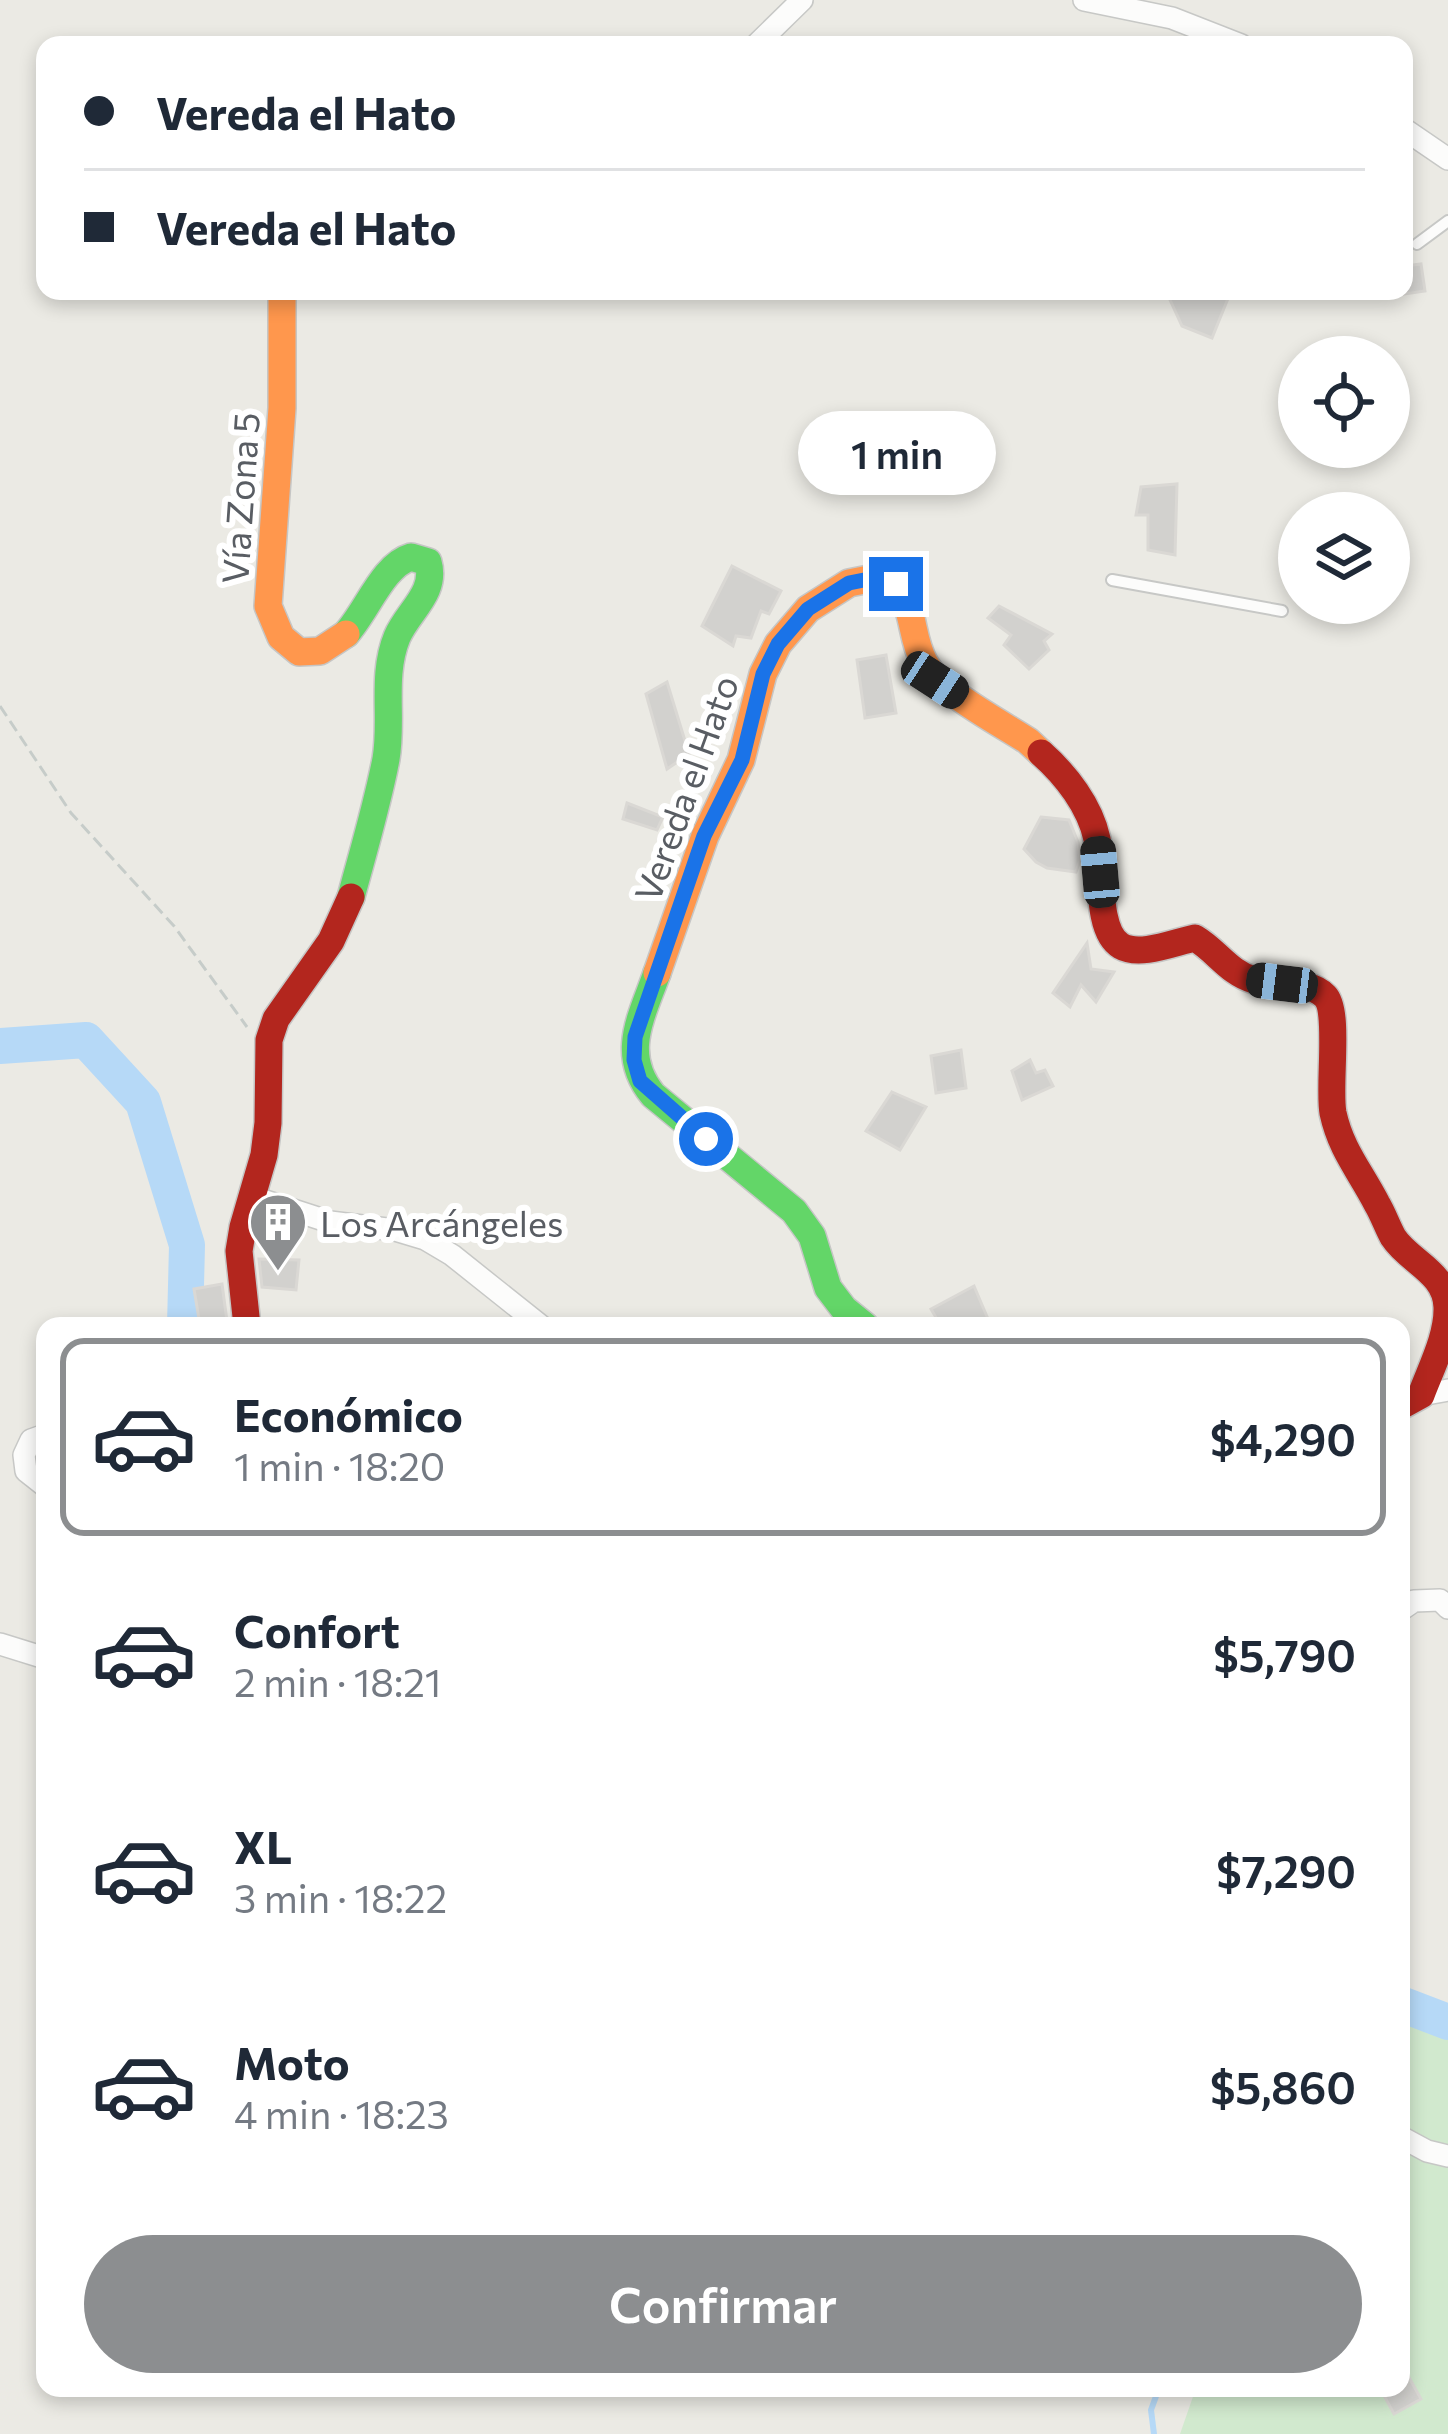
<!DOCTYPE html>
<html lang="es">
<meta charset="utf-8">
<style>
:root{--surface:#fff;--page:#f2f2f3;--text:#1f2937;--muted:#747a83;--line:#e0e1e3;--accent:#8c8e90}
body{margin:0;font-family:Commissioner,sans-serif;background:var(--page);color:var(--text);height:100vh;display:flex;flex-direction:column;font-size:45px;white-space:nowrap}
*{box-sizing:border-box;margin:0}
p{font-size:39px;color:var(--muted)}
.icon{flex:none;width:66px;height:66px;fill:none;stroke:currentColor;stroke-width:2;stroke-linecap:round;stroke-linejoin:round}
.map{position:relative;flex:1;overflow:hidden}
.sheet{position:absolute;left:36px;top:1317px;width:1374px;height:1080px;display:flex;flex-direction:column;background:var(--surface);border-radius:24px;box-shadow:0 6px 18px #0003}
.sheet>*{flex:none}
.guide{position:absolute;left:36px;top:36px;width:1377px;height:264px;border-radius:24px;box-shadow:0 6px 18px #0003;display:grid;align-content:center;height:264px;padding:0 48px;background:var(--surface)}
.tools{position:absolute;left:1278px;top:336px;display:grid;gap:24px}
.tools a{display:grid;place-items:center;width:132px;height:132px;border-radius:50%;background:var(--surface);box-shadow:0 6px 18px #0003;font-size:60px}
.end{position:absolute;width:54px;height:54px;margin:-27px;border:15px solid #1a73e8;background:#fff;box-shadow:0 0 0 6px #fff}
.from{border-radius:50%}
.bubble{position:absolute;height:84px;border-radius:42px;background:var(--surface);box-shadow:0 6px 18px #0003;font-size:39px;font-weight:600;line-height:84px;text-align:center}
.car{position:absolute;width:36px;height:72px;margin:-36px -18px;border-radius:15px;box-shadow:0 0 9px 3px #0007;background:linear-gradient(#222 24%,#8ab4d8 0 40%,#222 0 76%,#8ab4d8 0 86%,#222 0)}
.guide b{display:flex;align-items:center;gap:42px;height:114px;font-size:45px}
.guide b+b{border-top:3px solid var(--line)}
.guide i{width:30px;height:30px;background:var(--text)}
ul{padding:21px 0 0;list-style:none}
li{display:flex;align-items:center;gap:36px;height:198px;margin:0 24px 18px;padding:0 24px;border:6px solid transparent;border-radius:24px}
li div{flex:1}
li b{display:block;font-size:45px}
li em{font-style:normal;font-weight:600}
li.active{border-color:var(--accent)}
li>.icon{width:108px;height:108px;stroke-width:1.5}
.primary-button{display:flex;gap:24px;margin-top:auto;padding:24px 48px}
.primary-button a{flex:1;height:138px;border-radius:72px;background:var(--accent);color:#fff;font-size:48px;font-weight:600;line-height:138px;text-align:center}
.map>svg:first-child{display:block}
.green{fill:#d1e9ce}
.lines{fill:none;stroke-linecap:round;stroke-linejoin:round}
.stream{stroke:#b6d9f7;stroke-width:6}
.river{stroke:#b6d9f7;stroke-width:36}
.building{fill:#d2d1ce;stroke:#dad8d4;stroke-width:3}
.lane-casing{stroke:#c7c8c6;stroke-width:14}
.street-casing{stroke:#c7c8c6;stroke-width:24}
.fast-casing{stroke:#c6c6c5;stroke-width:30}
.slow-casing{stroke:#c6c6c5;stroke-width:30}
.jam-casing{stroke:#c6c6c5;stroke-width:30}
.path{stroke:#c6ccc9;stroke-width:3;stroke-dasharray:12 6;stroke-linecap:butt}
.lane{stroke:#fcfcfb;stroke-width:10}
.street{stroke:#fcfcfb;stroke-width:21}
.fast{stroke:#63d668;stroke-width:27}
.slow{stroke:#ff974d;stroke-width:27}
.jam{stroke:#b3261e;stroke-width:27}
.route{stroke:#1a73e8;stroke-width:15}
.labels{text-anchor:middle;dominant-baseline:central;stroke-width:12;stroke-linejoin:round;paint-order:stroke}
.street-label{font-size:36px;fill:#595d63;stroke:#fff}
.poi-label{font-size:36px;fill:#595d63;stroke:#fff;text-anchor:start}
</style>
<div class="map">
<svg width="1448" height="2434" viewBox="0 0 1448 2434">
<rect width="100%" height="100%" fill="#ebeae4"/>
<path class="green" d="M1448 2007V2434H1180L1196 2388H1401V2011Z"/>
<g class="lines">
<path class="stream" d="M1154 2434 1151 2410 1159 2388"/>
<path class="river" d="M0 1046 86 1040 143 1102 187 1245 185 1326
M1401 2004 1448 2022"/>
</g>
<path class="building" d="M1421 264 1425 291 1404 294V266Z
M1166 291H1231L1212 338 1182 326Z
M1177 484 1175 555 1148 550V515H1136L1141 487Z
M732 566 781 591 769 614 761 611 751 638 736 636 733 646 702 626Z
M999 606 1052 634 1044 641 1049 650 1029 669 1004 645 1011 635 988 618Z
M886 655 896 713 865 718 857 660Z
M667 682 689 754 667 769 646 694Z
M627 803 663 817 657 830 623 819Z
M1041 817 1069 820 1078 842 1080 860 1076 872 1047 868 1036 862 1024 849Z
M1087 943 1091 969 1114 972 1096 1002 1081 985 1070 1007 1053 993Z
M961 1050 966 1088 936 1093 931 1056Z
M1030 1060 1036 1073 1045 1070 1053 1086 1022 1100 1012 1071Z
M892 1092 926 1107 900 1150 866 1131Z
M259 1259 299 1260 296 1290 262 1287Z
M222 1284 227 1321 200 1325 194 1289Z
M974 1286 991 1326H941L931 1309Z
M1401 2363 1421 2399 1394 2414 1380 2388H1401Z"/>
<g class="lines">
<g class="lane-casing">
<path id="lane" d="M1417 244 1448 221
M1112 580 1282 611"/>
</g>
<g class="street-casing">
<path id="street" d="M1084 0 1172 18 1241 45
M756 45 802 0
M1404 129 1448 159
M253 1197 330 1222 395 1230 425 1239 452 1255 541 1326
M1421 1395 1448 1390
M45 1435 31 1440 24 1455 26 1471 45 1486
M1401 1610 1414 1601 1440 1600 1448 1608
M0 1644 45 1658
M1401 2137 1427 2151 1448 2156"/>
</g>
<g class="fast-casing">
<path id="fast" d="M346 634C367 611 383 565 411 557L428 562C437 593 408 611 397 637 381 676 393 719 386 759 377 806 363 852 351 897
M657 973C642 1016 619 1054 653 1095L794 1211 812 1236 828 1288 844 1309 865 1326"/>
</g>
<g class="slow-casing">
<path id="slow" d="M282 291V408L268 606 281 637 299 652 320 651 346 634
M657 973 705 836 741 760 763 674 778 644 808 609 849 583 874 578 896 583C916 613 910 635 924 662 939 691 999 722 1028 741L1041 753"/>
</g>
<g class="jam-casing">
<path id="jam" d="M1041 753C1066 775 1090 806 1097 839 1103 866 1095 931 1121 946 1140 957 1175 942 1195 938 1217 951 1229 973 1254 980 1276 986 1308 979 1325 996 1340 1011 1328 1087 1333 1113 1341 1150 1360 1171 1377 1204 1383 1214 1387 1226 1393 1237 1409 1262 1446 1272 1447 1307 1448 1336 1431 1368 1421 1395L1401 1406
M247 1326 239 1251 243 1227 264 1155 268 1123 269 1040 276 1019 331 941 351 897"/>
</g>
<path class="path" d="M0 706 71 813 174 926 247 1027"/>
<use href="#lane" class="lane"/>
<use href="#street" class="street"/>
<use href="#fast" class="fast"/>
<use href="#slow" class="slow"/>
<use href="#jam" class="jam"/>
</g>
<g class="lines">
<path class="route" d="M706 1139 640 1081 634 1060 635 1037 704 836 742 760 763 674 778 644 808 609 849 583 874 578 896 584"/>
</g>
<defs>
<g id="building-pin" transform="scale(3)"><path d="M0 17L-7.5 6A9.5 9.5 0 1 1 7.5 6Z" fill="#8c8e90" stroke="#fff"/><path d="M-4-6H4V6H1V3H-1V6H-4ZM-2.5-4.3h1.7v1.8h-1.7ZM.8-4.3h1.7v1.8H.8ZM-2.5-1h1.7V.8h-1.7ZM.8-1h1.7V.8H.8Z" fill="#fff"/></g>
</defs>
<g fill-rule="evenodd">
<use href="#building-pin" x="278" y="1222"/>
</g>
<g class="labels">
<g class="street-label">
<text transform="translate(239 498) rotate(-86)">Vía Zona 5</text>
<text transform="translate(685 788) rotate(-70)">Vereda el Hato</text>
</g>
<g class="poi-label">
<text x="320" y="1222">Los Arcángeles</text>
</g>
</g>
</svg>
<div class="tools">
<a><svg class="icon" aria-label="locate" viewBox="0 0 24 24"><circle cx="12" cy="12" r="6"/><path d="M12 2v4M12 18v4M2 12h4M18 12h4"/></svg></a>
<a><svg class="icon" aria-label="layers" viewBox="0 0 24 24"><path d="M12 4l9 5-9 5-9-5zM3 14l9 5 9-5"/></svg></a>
</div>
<i class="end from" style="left:706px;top:1139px"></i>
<i class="end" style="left:896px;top:584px"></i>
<div class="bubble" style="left:798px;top:411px;width:198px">1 min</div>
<i class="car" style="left:935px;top:680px;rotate:123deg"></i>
<i class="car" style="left:1100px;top:872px;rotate:355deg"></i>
<i class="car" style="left:1282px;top:983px;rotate:277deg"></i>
<div class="guide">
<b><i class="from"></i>Vereda el Hato</b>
<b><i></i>Vereda el Hato</b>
</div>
<section class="sheet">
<ul>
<li class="active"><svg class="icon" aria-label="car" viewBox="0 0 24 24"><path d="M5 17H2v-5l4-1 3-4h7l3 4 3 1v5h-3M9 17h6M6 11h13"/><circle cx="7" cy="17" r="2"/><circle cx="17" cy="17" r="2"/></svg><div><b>Económico</b><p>1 min · 18:20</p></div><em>$4,290</em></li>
<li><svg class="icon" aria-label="car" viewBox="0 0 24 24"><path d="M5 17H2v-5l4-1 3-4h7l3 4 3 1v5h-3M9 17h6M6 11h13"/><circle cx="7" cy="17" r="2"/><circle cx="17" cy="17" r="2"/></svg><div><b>Confort</b><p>2 min · 18:21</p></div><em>$5,790</em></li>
<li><svg class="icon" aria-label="car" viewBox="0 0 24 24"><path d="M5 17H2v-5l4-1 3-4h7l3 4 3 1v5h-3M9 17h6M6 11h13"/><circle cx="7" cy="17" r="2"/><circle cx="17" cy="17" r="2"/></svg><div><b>XL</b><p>3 min · 18:22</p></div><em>$7,290</em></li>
<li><svg class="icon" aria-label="car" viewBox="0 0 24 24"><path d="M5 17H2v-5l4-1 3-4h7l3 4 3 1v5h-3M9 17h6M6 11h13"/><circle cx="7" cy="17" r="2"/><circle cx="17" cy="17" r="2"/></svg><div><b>Moto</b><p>4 min · 18:23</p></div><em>$5,860</em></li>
</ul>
<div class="primary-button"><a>Confirmar</a></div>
</section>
</div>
